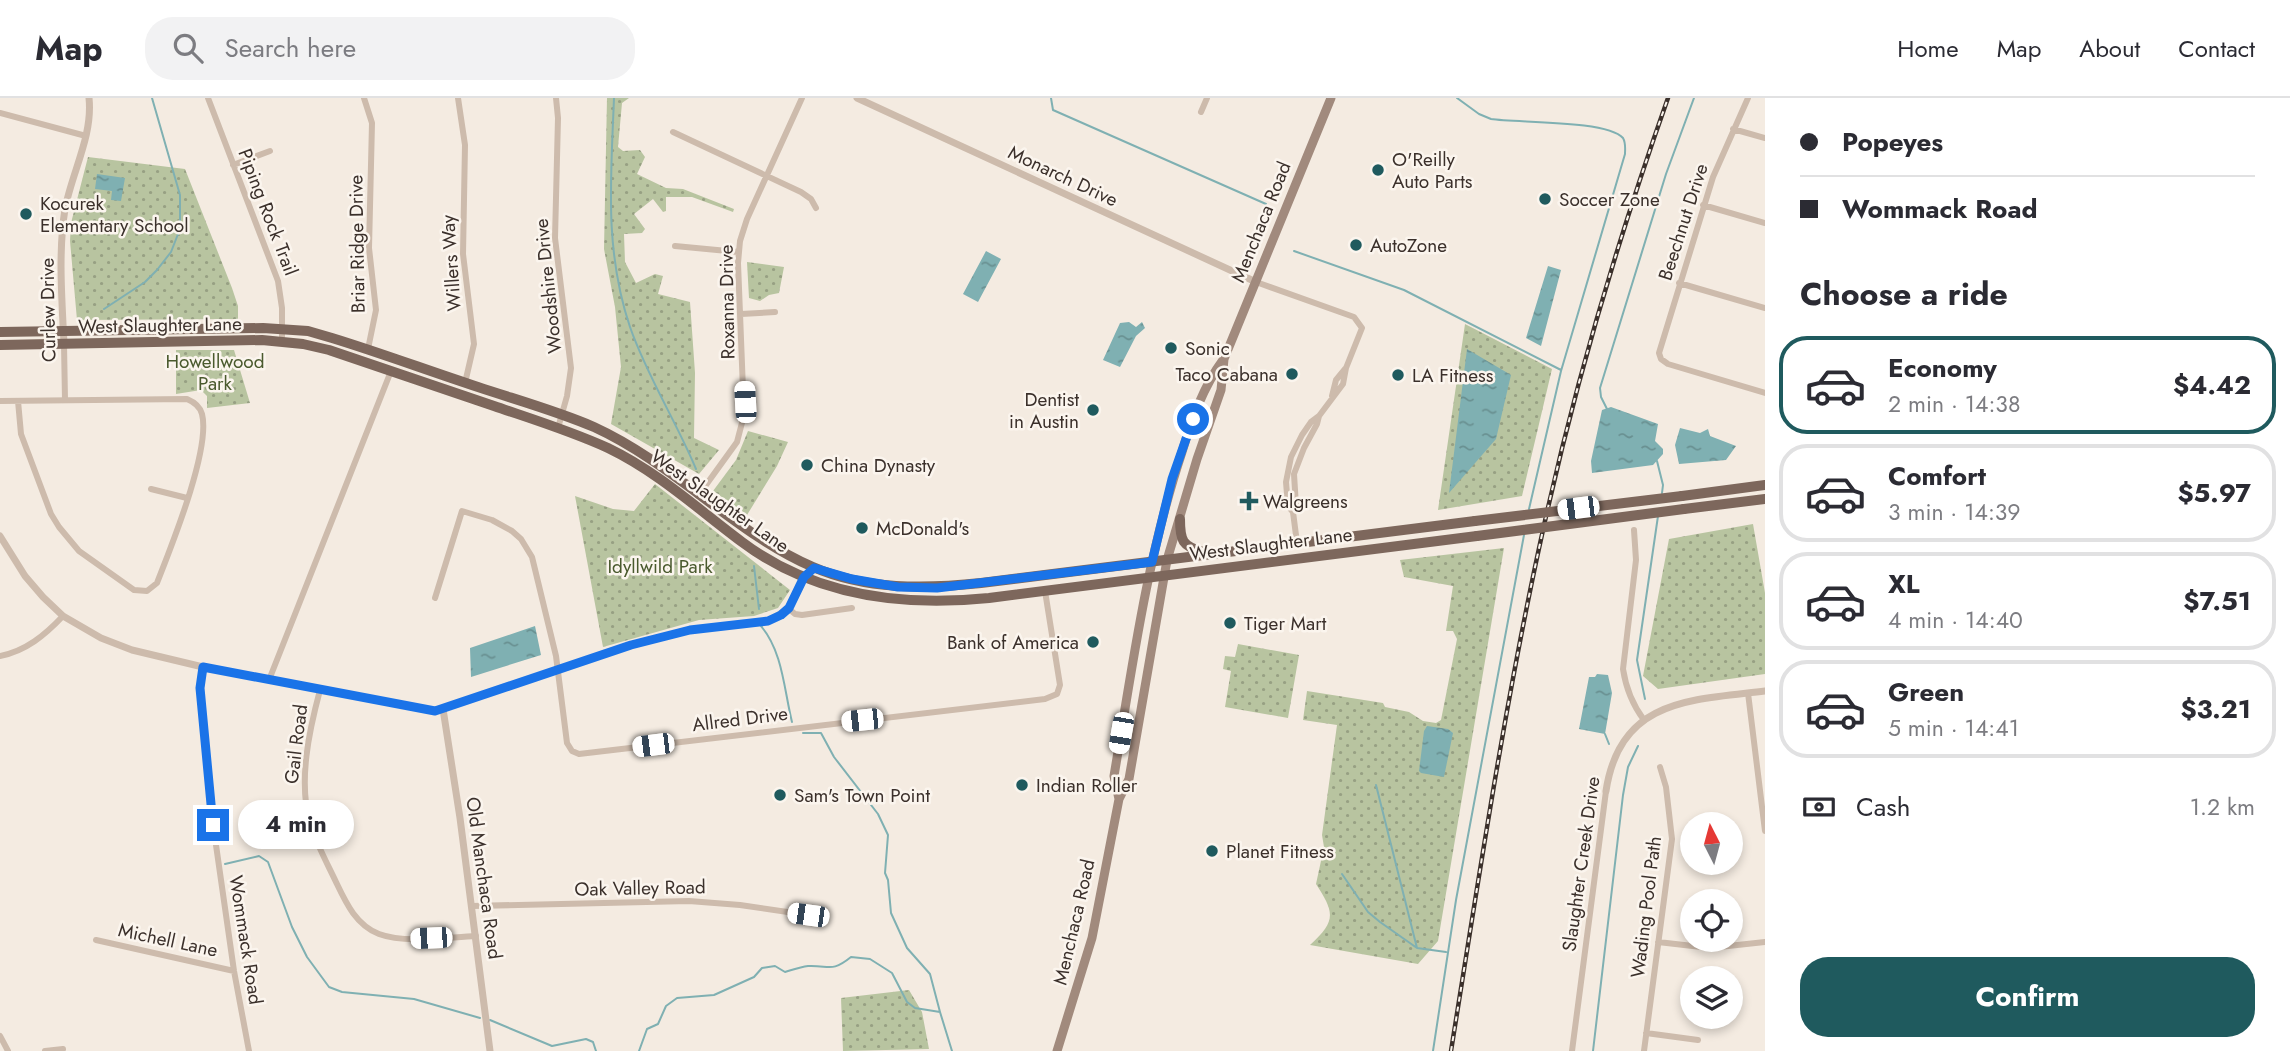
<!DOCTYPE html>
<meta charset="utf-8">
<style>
:root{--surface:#fff;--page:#f2f2f3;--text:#2b2b33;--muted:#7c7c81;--line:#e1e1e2;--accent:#1f5a5e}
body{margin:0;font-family:Jost,sans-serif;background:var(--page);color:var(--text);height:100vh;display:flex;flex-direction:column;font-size:26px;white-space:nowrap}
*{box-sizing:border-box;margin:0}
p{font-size:23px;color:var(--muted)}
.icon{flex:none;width:38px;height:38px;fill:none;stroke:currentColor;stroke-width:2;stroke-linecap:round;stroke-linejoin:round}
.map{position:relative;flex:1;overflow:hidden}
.sheet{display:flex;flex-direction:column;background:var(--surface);width:525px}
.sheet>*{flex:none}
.banner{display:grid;align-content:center;height:154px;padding:0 35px;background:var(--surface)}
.needle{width:46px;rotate:354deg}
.fabs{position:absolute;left:1680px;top:714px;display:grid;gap:14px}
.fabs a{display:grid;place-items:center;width:63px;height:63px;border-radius:50%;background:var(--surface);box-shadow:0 4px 10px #0003;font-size:35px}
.end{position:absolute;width:32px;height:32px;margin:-16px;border:9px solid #1a73e8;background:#fff;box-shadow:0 0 0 4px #fff}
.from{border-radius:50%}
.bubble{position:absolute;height:49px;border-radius:24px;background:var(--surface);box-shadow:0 4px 10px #0003;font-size:23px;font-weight:700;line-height:49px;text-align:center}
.car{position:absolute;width:21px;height:42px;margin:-21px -10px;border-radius:9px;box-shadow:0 0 5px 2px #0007;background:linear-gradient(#fff 24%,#345 0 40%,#fff 0 76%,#345 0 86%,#fff 0)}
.banner b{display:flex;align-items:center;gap:24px;height:66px;font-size:26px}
.banner b+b{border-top:2px solid var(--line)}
.banner i{width:18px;height:18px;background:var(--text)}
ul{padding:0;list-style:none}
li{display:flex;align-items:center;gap:21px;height:98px;margin:0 14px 10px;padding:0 21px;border:4px solid var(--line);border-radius:28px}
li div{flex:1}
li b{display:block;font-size:26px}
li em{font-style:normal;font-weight:700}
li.active{border-color:var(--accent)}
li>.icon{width:63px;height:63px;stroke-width:1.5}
h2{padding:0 35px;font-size:32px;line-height:84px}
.pay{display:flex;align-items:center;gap:18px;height:77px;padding:0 35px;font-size:26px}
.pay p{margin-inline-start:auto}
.primary-button{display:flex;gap:14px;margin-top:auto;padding:14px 35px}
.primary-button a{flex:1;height:80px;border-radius:28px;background:var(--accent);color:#fff;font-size:28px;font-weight:700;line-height:80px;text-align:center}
header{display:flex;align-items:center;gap:42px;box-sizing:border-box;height:98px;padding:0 35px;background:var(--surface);border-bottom:2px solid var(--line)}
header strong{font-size:33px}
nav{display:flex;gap:38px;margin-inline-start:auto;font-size:24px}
.search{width:490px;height:63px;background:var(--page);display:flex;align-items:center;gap:18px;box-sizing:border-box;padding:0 24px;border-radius:28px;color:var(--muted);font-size:26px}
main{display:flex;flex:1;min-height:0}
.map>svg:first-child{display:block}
.grass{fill:url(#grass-dots)}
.water{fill:url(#water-ripples)}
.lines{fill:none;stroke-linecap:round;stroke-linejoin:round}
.stream{stroke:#7fb0b2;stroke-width:2}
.minor{stroke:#cdbbac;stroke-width:6}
.tertiary{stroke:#cdbbac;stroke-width:7}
.secondary{stroke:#a18a7d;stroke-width:9}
.primary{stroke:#7d675c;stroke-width:10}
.rail-casing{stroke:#3b302b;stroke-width:4.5}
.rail{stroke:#fbf5ee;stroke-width:2;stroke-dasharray:5;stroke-linecap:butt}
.primary-bridge{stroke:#7d675c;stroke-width:10}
.route{stroke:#1a73e8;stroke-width:9}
.poi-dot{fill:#1f5a5e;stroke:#fbf5ee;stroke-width:2.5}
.labels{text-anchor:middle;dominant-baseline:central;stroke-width:5;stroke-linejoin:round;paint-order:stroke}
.poi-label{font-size:19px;fill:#3b302b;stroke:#fbf5ee;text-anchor:start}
.street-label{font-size:19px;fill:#3b302b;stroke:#fbf5ee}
.park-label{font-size:19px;fill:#4a5a2e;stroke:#fbf5ee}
</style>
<header>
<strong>Map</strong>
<div class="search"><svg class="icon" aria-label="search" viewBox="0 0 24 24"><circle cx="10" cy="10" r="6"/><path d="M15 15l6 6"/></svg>Search here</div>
<nav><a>Home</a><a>Map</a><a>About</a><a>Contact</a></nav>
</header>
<main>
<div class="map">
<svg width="1765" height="953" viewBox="0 0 1765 953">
<defs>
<pattern id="grass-dots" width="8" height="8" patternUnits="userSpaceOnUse" patternTransform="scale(1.75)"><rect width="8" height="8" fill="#b8c4a0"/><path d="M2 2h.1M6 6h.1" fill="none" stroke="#97a083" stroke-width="1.8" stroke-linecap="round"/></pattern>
<pattern id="water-ripples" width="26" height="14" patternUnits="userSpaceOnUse" patternTransform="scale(1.75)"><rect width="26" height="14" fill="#7fb0b2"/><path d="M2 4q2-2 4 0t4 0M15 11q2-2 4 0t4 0" fill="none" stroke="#699091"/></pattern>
</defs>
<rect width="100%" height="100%" fill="#f4ebe1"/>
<path class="grass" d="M607 0H629L622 5 618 49 623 53 640 52 645 59 637 76 666 90 683 91 734 111 733 114 692 99H666V113L663 114 653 101 634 116 645 131 642 135 624 136 625 164 636 185 655 176 663 178 658 196 690 204 695 275 694 340 719 352 699 376 611 326 621 269 615 209 604 151Z
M88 59 185 71 232 190 238 208V221L77 222 70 143 71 125Z
M747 164 784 169 779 195 769 197 760 203 749 200Z
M1465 226 1552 271 1522 398 1438 412Z
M176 252H234L250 305 207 310V298L201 292 176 296Z
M748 333 788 344 777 368 747 417 713 393 736 362Z
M655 386 790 492 778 510 754 518 699 522 603 549 575 398 613 411 634 413Z
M1753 426 1765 495V576L1658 591 1643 578 1669 441Z
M1504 450 1438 843 1418 866 1310 847C1336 823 1335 815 1316 786L1324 749 1322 737 1337 627 1303 622 1307 593 1383 605 1385 609 1409 614 1423 623 1436 625 1441 622 1457 541 1453 533H1446L1453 488 1404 479 1400 462Z
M1238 546 1299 557 1288 620 1225 609 1231 573 1223 571 1225 558 1235 559Z
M909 892 922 914 929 951 843 953 841 900Z"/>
<path class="water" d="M97 76 125 80 121 103 111 102 112 93 95 91Z
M986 153 1001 161 978 204 963 196Z
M1548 168 1561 172 1541 248 1526 240Z
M1129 224 1136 229 1142 224 1145 230 1136 238 1120 269 1103 262 1120 225Z
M1467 251 1511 277 1496 341 1449 395Z
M1611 309 1658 326 1655 343 1663 351V356L1653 367 1592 375 1591 363 1602 312Z
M1680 330 1700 335 1708 331 1710 338 1736 348 1726 362 1679 366 1675 347Z
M535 528 541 557 471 579 470 550Z
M1597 576 1608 577 1612 595 1605 636 1579 631 1589 579H1595Z
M1427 628 1448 631 1453 635 1444 679 1421 675 1419 673 1424 633Z"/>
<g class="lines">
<path class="stream" d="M614 0C611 79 604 152 630 229 647 278 676 323 696 371
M1051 0 1053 12 1266 106 1254 139
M1457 0 1479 16 1491 21C1517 25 1607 22 1623 40 1626 45 1625 51 1625 56L1561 273 1529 411
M1294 153 1404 192 1561 272
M104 211 145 184 157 172 171 154 180 131V97L152 0
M1607 311 1601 299 1600 290 1666 76 1694 0
M1657 363 1663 387 1662 395
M754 468 759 511
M761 528C783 554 784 592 792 624
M1645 601 1637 562 1658 418
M803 635H821L834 659 878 716 888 737 885 775 888 782 891 815 907 850 930 876 940 914
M1605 636 1609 646
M1376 687 1417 850
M225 766 259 758 268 764 292 829 307 859 329 889 342 894 414 901 480 920
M1342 776 1368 814 1380 824 1417 850 1446 854
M490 922 552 948 586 941 593 944 596 953
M639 953 647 931 658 926 666 908 677 900 714 897 754 879 762 870 775 868 785 874C792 872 800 869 808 868 830 867 831 875 851 859L870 861 892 875 907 904 915 910 940 914 952 953
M1433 953 1456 802 1524 437
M1593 953 1623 697 1628 669 1638 648"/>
<path class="minor" d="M208 0 278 183 282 210V243
M364 0 372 25 369 150 376 212 368 251
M458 0 465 47 463 156 474 246 465 285
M556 0 558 20 555 140 571 270 567 298 558 330
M1748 0 1713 79 1659 255 1661 261 1668 266 1765 295
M1201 14 1207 0
M0 15 86 38
M1733 31 1765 40
M673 34 801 94 811 101 816 110
M233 67 270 53
M1703 107 1765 125
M675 148 738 154
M1256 184 1354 219 1362 230 1346 270 1343 286 1319 318 1317 326 1304 350 1294 376 1296 408 1293 414
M1679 185 1765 210
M741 216 775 214
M64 246 65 302
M1332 298 1336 282 1345 271
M0 303 187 301C194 304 200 308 202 316 211 351 171 449 157 485L147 493 134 492 79 453 59 429 51 416 21 336 18 303
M151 391 187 400
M698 398 737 344 744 317 738 165 740 143 747 121 802 0
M1634 432 1636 462 1623 571C1626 591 1632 606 1644 622
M1297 445 1293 414 1288 408 1286 384 1291 359 1302 337 1311 324 1319 318
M435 500 462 413 492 422 512 433 521 441 532 459 556 558 567 645 572 653 579 656 1045 601 1057 596 1060 587 1045 493
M789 511 795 516 802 517 852 510
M0 558C26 553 45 537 63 518
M203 569 200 590 216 747 234 873 249 953
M269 582 391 273
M320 592C309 633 298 684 310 725 316 745 327 765 336 784 346 805 356 827 379 836 406 846 448 839 476 838
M1748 595 1765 733
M472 808 689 803 740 807 808 817
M96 842 234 873
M1658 844 1710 850 1765 844
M1646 935 1698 942
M0 938 8 953
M45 953 63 951
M1572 953 1606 693
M1644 953 1672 741 1666 689 1660 669"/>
<path class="tertiary" d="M857 0 1256 184
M64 246C62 202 58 154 65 111 72 74 93 38 89 0
M0 438 25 478 43 499 63 518 101 540 132 552 203 569 435 613 631 547 690 532 768 523 789 511 804 479 813 470
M443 611 460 720 490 953
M1606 693C1620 601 1690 602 1765 593"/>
<path class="secondary" d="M1119 701 1114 678C1132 570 1147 459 1182 354 1192 321 1203 289 1223 262
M1057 953 1092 840 1119 701 1129 681 1167 462 1197 361 1221 292 1224 261 1331 0"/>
<path class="primary" d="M0 234 263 230 308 233 332 240C381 255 429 273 478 289 517 302 557 313 594 329 675 366 734 435 813 469 866 492 925 491 981 485L1475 423
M0 247 262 242 303 246 329 252C384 271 439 289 494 308 532 321 571 333 608 350 658 374 699 412 742 444 814 498 902 509 989 500L1477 438
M1682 398 1765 387
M1684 411 1765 401
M1180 421C1180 442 1182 449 1204 454"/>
<g class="rail-casing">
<path id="rail" d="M1451 953C1479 779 1505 604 1543 432 1575 286 1618 141 1668 0"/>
</g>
<use href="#rail" class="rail"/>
<path class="primary-bridge" d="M1475 423 1682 398
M1477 438 1684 411"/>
</g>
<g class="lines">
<path class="route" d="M213 727 200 590 203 569 435 613 631 547 690 532 768 523 781 517 789 510 804 479 814 470 852 481 898 489 937 490 1152 464 1172 381 1193 321"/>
</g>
<g class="poi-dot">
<circle cx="1378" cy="72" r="7"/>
<circle cx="1545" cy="101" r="7"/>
<circle cx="26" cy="116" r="7"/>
<circle cx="1356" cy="147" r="7"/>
<circle cx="1171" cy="250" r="7"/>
<circle cx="1292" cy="276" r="7"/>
<circle cx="1398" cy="277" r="7"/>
<circle cx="1093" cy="312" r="7"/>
<circle cx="807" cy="367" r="7"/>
<path d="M1245.5 392.5h7v7h7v7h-7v7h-7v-7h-7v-7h7z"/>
<circle cx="862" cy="430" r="7"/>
<circle cx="1230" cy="525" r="7"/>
<circle cx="1093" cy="544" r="7"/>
<circle cx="1022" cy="687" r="7"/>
<circle cx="780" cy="697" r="7"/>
<circle cx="1212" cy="753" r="7"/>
</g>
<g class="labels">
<g class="poi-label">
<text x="1392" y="61">O'Reilly<tspan x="1392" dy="22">Auto Parts</tspan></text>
<text x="1559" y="101">Soccer Zone</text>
<text x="40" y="105">Kocurek<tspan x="40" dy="22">Elementary School</tspan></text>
<text x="1370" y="147">AutoZone</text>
<text x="1185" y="250">Sonic</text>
<text x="1278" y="276" text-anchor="end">Taco Cabana</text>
<text x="1412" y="277">LA Fitness</text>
<text x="1079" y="301" text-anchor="end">Dentist<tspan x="1079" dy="22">in Austin</tspan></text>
<text x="821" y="367">China Dynasty</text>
<text x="1263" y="403">Walgreens</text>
<text x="876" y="430">McDonald's</text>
<text x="1244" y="525">Tiger Mart</text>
<text x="1079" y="544" text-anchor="end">Bank of America</text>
<text x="1036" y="687">Indian Roller</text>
<text x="794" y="697">Sam's Town Point</text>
<text x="1226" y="753">Planet Fitness</text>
</g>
<g class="street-label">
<text transform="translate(1063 78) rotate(25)">Monarch Drive</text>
<text transform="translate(268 114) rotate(69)">Piping Rock Trail</text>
<text transform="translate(1261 124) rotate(-68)">Menchaca Road</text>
<text transform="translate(1683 124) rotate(-72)">Beechnut Drive</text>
<text transform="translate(357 146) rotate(-91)">Briar Ridge Drive</text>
<text transform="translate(451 165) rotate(-94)">Willers Way</text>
<text transform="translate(548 188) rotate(-96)">Woodshire Drive</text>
<text transform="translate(727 204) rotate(-91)">Roxanna Drive</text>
<text transform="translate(48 212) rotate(-91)">Curlew Drive</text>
<text transform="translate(160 227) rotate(-1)">West Slaughter Lane</text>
<text transform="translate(720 403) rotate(35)">West Slaughter Lane</text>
<text transform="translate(1271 446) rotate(-7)">West Slaughter Lane</text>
<text transform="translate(740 621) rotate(-7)">Allred Drive</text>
<text transform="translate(296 646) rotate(-83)">Gail Road</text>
<text transform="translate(1581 766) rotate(-82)">Slaughter Creek Drive</text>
<text transform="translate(484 780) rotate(82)">Old Manchaca Road</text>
<text transform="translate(640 790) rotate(-1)">Oak Valley Road</text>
<text transform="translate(1646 809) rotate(-83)">Wading Pool Path</text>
<text transform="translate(1074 824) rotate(-77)">Menchaca Road</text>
<text transform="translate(168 842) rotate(12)">Michell Lane</text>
<text transform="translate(246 842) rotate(81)">Wommack Road</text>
</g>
<g class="park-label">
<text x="215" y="263">Howellwood<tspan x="215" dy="22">Park</tspan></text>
<text x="660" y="468">Idyllwild Park</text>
</g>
</g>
</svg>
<div class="fabs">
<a><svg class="needle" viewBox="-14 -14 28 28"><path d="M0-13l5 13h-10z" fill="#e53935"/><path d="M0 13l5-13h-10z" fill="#7c7c81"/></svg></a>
<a><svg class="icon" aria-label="locate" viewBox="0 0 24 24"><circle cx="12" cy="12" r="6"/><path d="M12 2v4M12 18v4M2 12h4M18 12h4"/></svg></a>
<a><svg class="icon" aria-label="layers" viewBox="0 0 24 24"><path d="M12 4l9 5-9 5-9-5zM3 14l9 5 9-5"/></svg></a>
</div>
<i class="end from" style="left:1193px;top:321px"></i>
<i class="end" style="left:213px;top:727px"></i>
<div class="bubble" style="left:238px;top:702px;width:116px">4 min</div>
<i class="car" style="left:745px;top:304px;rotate:357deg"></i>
<i class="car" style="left:1578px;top:410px;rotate:263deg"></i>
<i class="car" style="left:862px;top:622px;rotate:264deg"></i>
<i class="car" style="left:1121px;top:635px;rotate:190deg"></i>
<i class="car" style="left:653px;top:647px;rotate:263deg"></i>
<i class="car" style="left:808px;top:817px;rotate:278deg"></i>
<i class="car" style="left:431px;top:840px;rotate:268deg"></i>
</div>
<section class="sheet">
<div class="banner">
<b><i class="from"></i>Popeyes</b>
<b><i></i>Wommack Road</b>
</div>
<h2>Choose a ride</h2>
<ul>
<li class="active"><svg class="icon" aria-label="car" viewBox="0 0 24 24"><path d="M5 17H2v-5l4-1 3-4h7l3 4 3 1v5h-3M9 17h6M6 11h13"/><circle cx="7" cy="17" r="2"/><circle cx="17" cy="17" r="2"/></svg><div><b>Economy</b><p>2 min · 14:38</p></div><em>$4.42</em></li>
<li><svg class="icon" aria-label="car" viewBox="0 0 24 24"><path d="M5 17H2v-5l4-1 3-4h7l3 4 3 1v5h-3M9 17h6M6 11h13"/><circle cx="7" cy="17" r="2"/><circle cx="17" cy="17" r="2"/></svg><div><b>Comfort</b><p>3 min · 14:39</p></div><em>$5.97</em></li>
<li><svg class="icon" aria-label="car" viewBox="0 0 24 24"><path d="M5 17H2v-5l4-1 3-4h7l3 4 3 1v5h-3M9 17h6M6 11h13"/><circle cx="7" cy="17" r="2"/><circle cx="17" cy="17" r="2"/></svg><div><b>XL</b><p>4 min · 14:40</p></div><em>$7.51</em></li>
<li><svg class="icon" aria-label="car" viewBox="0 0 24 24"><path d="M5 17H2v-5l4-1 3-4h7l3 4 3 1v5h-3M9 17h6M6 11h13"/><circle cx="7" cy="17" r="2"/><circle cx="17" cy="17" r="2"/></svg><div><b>Green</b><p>5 min · 14:41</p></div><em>$3.21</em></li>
</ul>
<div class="pay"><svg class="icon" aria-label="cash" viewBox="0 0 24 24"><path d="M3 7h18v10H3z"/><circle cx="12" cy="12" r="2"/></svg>Cash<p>1.2 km</p></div>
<div class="primary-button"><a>Confirm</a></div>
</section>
</main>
